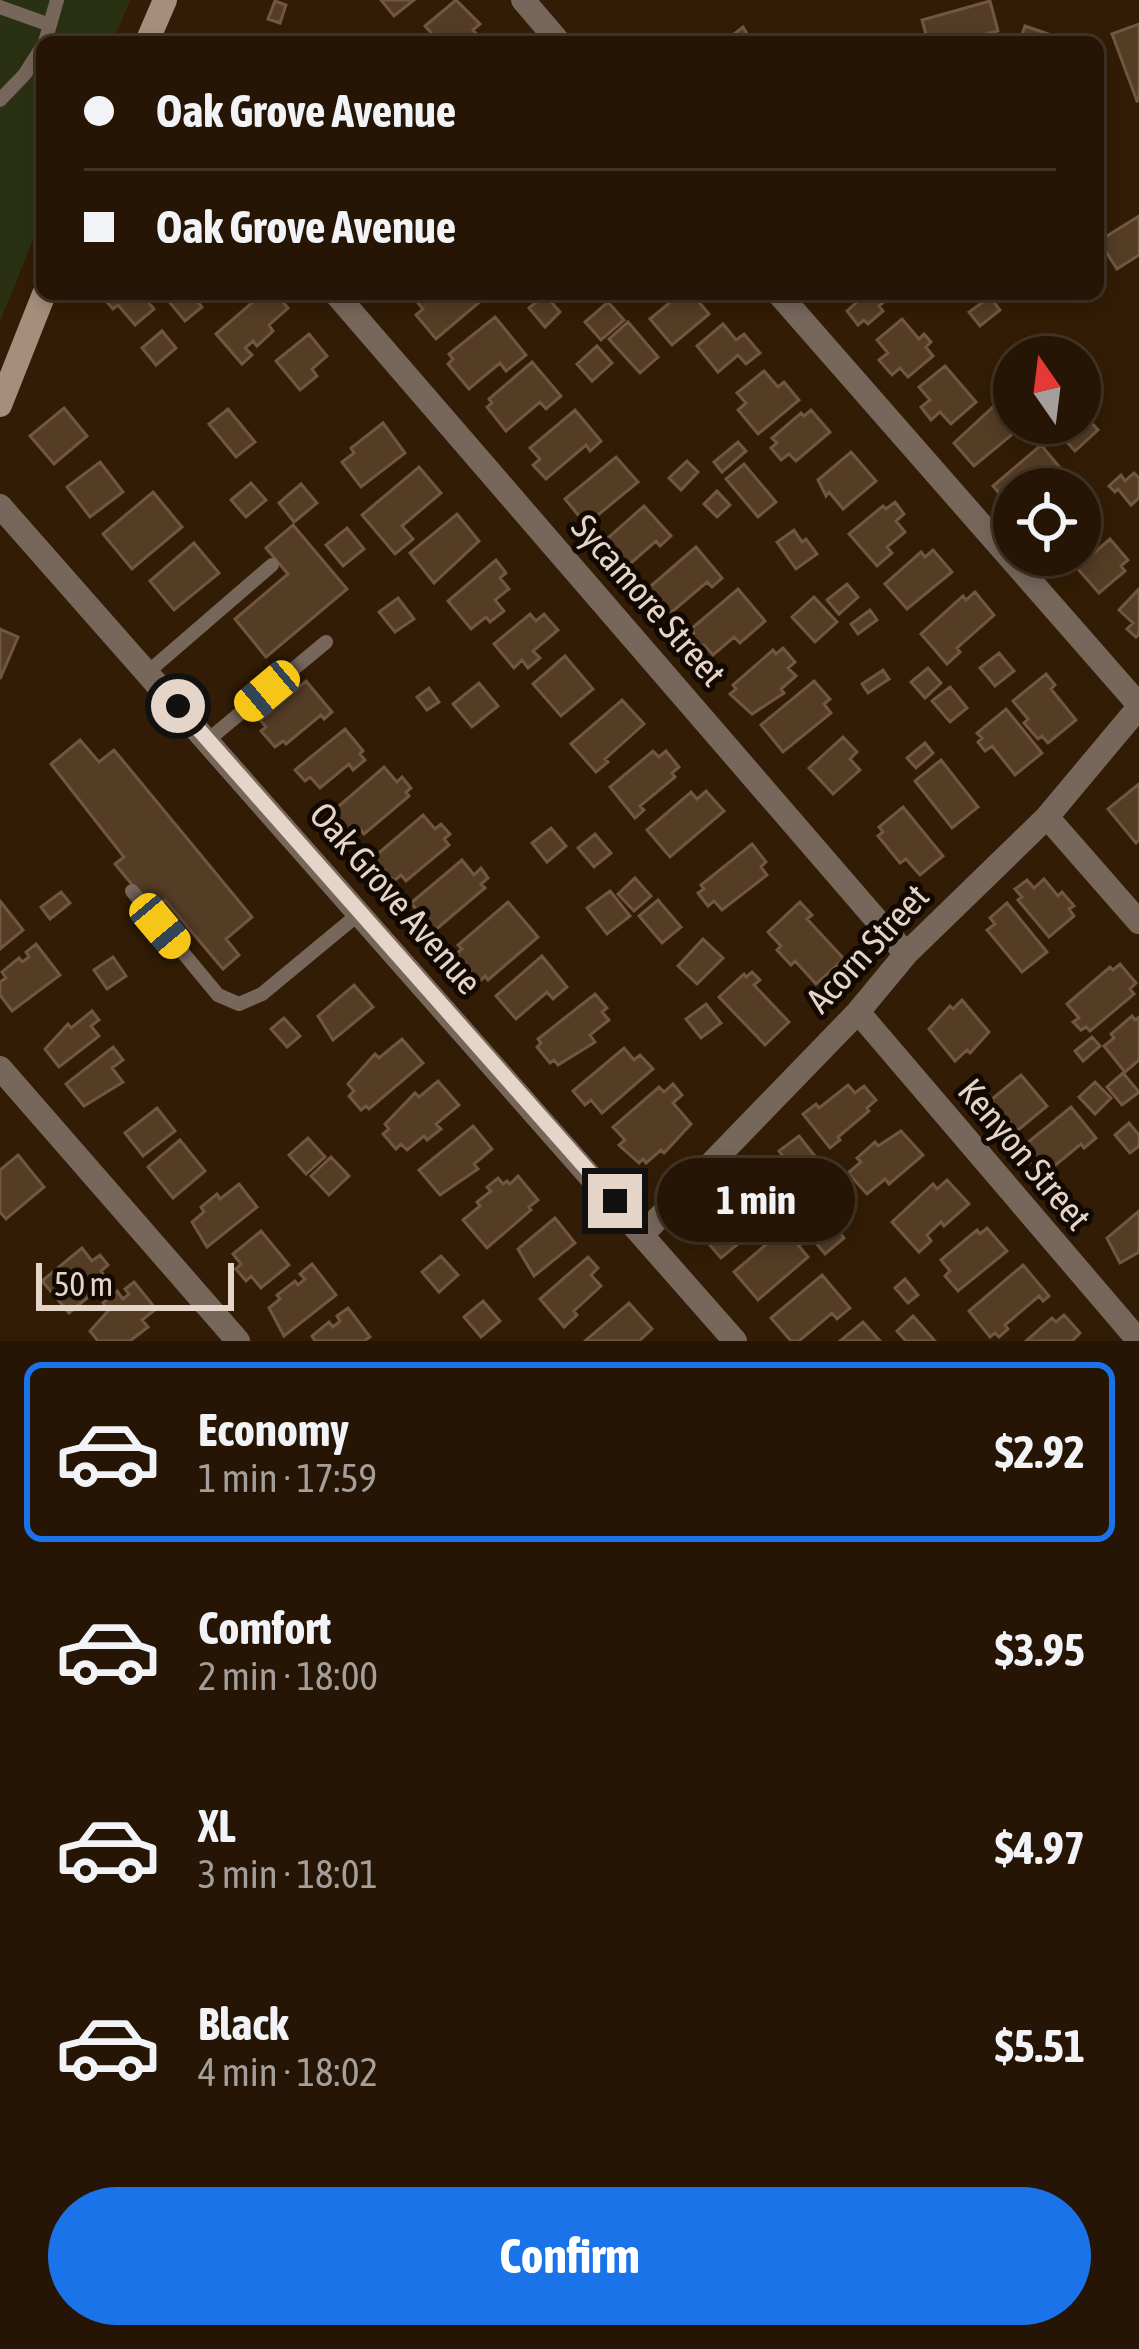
<!DOCTYPE html>
<meta charset="utf-8">
<style>
:root{--surface:#261504;--page:#322213;--text:#f1f3f6;--muted:#a49f9a;--line:#423426;--accent:#1a73e8}
body{margin:0;font-family:"Asap Condensed",sans-serif;background:var(--page);color:var(--text);height:100vh;display:flex;flex-direction:column;font-size:45px;white-space:nowrap}
*{box-sizing:border-box;margin:0}
p{font-size:39px;color:var(--muted)}
.icon{flex:none;width:66px;height:66px;fill:none;stroke:currentColor;stroke-width:2;stroke-linecap:round;stroke-linejoin:round}
.map{position:relative;height:1341px;overflow:hidden}
.panel{display:flex;flex-direction:column;background:var(--surface);flex:1}
.panel>*{flex:none}
.hud{position:absolute;left:36px;top:36px;width:1068px;height:264px;border-radius:18px;box-shadow:0 6px 18px #0003,0 0 0 3px var(--line);display:grid;align-content:center;height:264px;padding:0 48px;background:var(--surface)}
.needle{width:78px;rotate:346deg}
.controls{position:absolute;left:993px;top:336px;display:grid;gap:24px}
.controls a{display:grid;place-items:center;width:108px;height:108px;border-radius:50%;background:var(--surface);box-shadow:0 6px 18px #0003,0 0 0 3px var(--line);font-size:60px}
.scale{position:absolute;left:36px;bottom:30px;width:198px;box-sizing:border-box;padding-left:12px;border:6px solid #e5d5c8;border-top:0;font-size:33px;line-height:42px;white-space:nowrap;color:#e5d5c8;-webkit-text-stroke:9px #120902;paint-order:stroke}
.end{position:absolute;width:54px;height:54px;margin:-27px;border:15px solid #e5d5c8;background:#111;box-shadow:0 0 0 6px #111}
.from{border-radius:50%}
.bubble{position:absolute;height:84px;border-radius:42px;background:var(--surface);box-shadow:0 6px 18px #0003,0 0 0 3px var(--line);font-size:39px;font-weight:700;line-height:84px;text-align:center}
.car{position:absolute;width:36px;height:72px;margin:-36px -18px;border-radius:15px;box-shadow:0 0 9px 3px #0007;background:linear-gradient(#f5c518 24%,#345 0 40%,#f5c518 0 76%,#345 0 86%,#f5c518 0)}
.hud b{display:flex;align-items:center;gap:42px;height:114px;font-size:45px}
.hud b+b{border-top:3px solid var(--line)}
.hud i{width:30px;height:30px;background:var(--text)}
ul{padding:21px 0 0;list-style:none}
li{display:flex;align-items:center;gap:36px;height:180px;margin:0 24px 18px;padding:0 24px;border:6px solid transparent;border-radius:18px}
li div{flex:1}
li b{display:block;font-size:45px}
li em{font-style:normal;font-weight:700}
li.on{border-color:var(--accent)}
li>.icon{width:108px;height:108px;stroke-width:1.5}
.action{display:flex;gap:24px;margin-top:auto;padding:24px 48px}
.action a{flex:1;height:138px;border-radius:72px;background:var(--accent);color:#fff;font-size:48px;font-weight:700;line-height:138px;text-align:center}
.map>svg:first-child{display:block}
.green{fill:#2a3112}
.building{fill:#543c25;stroke:#715740;stroke-width:3}
.lines{fill:none;stroke-linecap:round;stroke-linejoin:round}
.service{stroke:#77675b;stroke-width:14}
.minor{stroke:#77675b;stroke-width:24}
.secondary{stroke:#a78e7c;stroke-width:24}
.route{stroke:#e5d5c8;stroke-width:15}
.labels{text-anchor:middle;dominant-baseline:central;stroke-width:10;stroke-linejoin:round;paint-order:stroke}
.street-label{font-size:36px;fill:#e5d5c8;stroke:#120902}
</style>
<div class="map">
<svg width="1139" height="1341" viewBox="0 0 1139 1341">
<rect width="100%" height="100%" fill="#321c05"/>
<path class="green" d="M0 0H130L113 42H42V218L0 321Z"/>
<path class="building" d="M381 0H414L394 16Z
M456 0 480 24 473 30 479 37 473 42H439L425 26Z
M275 1 286 5 280 23 268 19Z
M990 1 998 31 970 38 971 42H928L922 20Z
M1139 24V100L1137 101 1112 34Z
M1025 26 1054 36 1052 42H1019Z
M743 27 752 42H724Z
M1139 216V255L1117 269 1099 241Z
M100 294H150L154 299 149 303 154 309 135 325 118 305 113 309Z
M171 294H191L202 307 185 321 166 298Z
M262 294H276L288 308 269 325 273 331 257 346 253 341 245 348 252 355 242 364 216 334Z
M418 294H479L483 299 436 339 416 315 423 309 414 298Z
M680 294H704L699 302 709 314 672 345 650 319Z
M848 294H904L897 300 893 294 879 306 883 311 868 324 864 320 858 325 847 311 856 303Z
M545 295 560 312 545 327 529 308Z
M990 297 1000 310 980 326 969 312Z
M608 302 624 320 601 340 585 322Z
M495 317 526 355 506 371 500 363 469 389 448 364 453 359 449 354Z
M902 319 919 339 924 334 931 342 926 347 933 356 908 377 900 368 892 375 879 360 888 353 877 340Z
M628 322 658 357 640 373 609 339Z
M723 324 736 340 744 334 760 353 746 364 738 355 718 372 697 346Z
M162 331 176 348 156 365 142 348Z
M309 334 327 356 312 369 317 376 300 390 276 361Z
M597 346 612 363 592 381 577 364Z
M532 362 561 396 546 409 540 402 506 431 487 407 492 403 489 399Z
M945 366 976 402 951 424 940 412 931 420 921 407 930 400 919 387Z
M764 371 778 387 784 382 799 400 758 434 738 410 746 403 737 393Z
M1007 394 1014 403V423H1026L974 466 954 443Z
M64 408 87 436 54 464 30 436Z
M228 409 255 442 236 457 209 424Z
M575 410 601 441 590 451 586 445 546 479 533 465 540 459 530 448Z
M811 410 830 432 796 461 789 454 781 460 771 448 777 443 772 438 801 413 804 416Z
M1080 410 1098 430 1075 451 1054 428 1059 423H1080Z
M383 423 405 453 361 487 342 462 354 453 351 448Z
M738 442 746 451 722 472 714 462Z
M1041 445 1067 476 1056 486 1051 480 1040 489H1014V511L993 486Z
M851 452 876 481 843 509 829 492 826 496 818 480Z
M616 457 638 482 593 519 591 516 584 522 565 499Z
M687 461 698 472 681 490 669 478Z
M100 462 123 492 90 517 67 487Z
M744 464 776 502 758 517 726 479Z
M419 467 441 493 402 526 413 539 395 554 362 515Z
M1134 473 1139 478V498L1131 505 1118 489 1115 492 1109 486 1121 475 1125 481Z
M251 483 266 500 246 517 231 500Z
M301 484 317 503 294 522 279 503Z
M717 491 730 505 717 517 704 504Z
M153 492 182 527 132 569 103 534Z
M895 502 904 514 896 521 905 532 887 547 892 553 877 566 849 534 883 506 886 509Z
M1080 502 1101 526 1091 534 1087 529 1080 535Z
M644 506 671 536 660 546 656 541 623 570 604 548 611 542 608 538Z
M457 514 479 541 434 583 410 553Z
M293 525 347 589 266 657 235 619 288 574 266 548Z
M347 528 364 549 343 566 326 545Z
M794 530 802 542 806 539 817 554 796 569 777 542Z
M1110 539 1128 560 1121 566 1125 571 1099 593 1077 568Z
M194 543 219 573 174 610 150 581Z
M696 547 722 578 712 587 707 582 666 617 644 592Z
M933 550 952 572 907 609 885 584 921 552 925 557Z
M496 560 506 573 500 578 509 589 495 600 504 611 490 622 486 617 471 629 448 601Z
M847 584 858 597 839 614 827 600Z
M738 589 765 621 740 643 734 637 713 655 704 645 697 651 687 639 694 633 691 629Z
M1139 589V635L1136 637 1127 629 1133 623 1119 610Z
M975 592 994 615 957 648 960 652 947 664 921 634 963 596 966 600Z
M814 597 837 622 815 642 792 617Z
M398 598 414 619 395 632 379 612Z
M870 610 877 620 858 634 851 624Z
M530 614 536 621 544 614 558 630 533 651 540 658 528 668 522 660 514 668 494 644Z
M0 629 18 637 0 679Z
M783 648 795 662 788 668 796 676 781 689 784 693 752 714 730 694 736 689 733 685 773 650 776 654Z
M999 653 1014 671 995 686 980 668Z
M565 656 593 689 561 716 533 684Z
M928 668 941 683 925 698 911 682Z
M883 670 889 679 868 693 862 684Z
M1046 674 1055 685 1051 689 1076 720 1048 743 1042 736 1038 739 1024 723 1028 719 1013 701Z
M306 681 332 712 324 719 321 715 286 744 283 741 275 747 261 731 266 727 260 720Z
M814 681 830 699 824 704 831 713 783 752 761 725Z
M479 683 498 706 472 727 453 704Z
M950 687 967 708 950 722 932 701Z
M429 688 439 702 427 710 417 697Z
M622 700 644 724 605 759 608 762 596 772 571 744Z
M1006 709 1042 753 1015 775 992 746 985 751 978 742 982 738 977 733Z
M345 729 363 751 360 754 365 760 353 770 349 764 320 788 310 777 305 781 295 770Z
M843 737 857 752 850 759 860 770 833 794 809 768Z
M80 740 99 762 114 750 252 917 226 939 239 955 223 969 165 900 153 910 115 864 124 857 51 764Z
M925 743 933 753 916 768 907 758Z
M653 751 659 757 666 751 679 767 672 773 675 777 640 806 644 810 635 818 610 787Z
M941 760 978 807 952 828 915 781Z
M384 767 397 782 402 777 411 788 406 792 409 796 364 834 361 830 353 837 332 812Z
M1139 784V840L1136 843 1108 809Z
M706 791 724 811 670 857 647 830 691 792 697 799Z
M903 807 943 856 920 875 906 859 900 863 878 836 883 832 879 827Z
M423 815 435 829 441 824 450 834 444 839 449 845 406 881 401 875 394 881 373 858Z
M551 828 566 846 547 862 532 843Z
M595 834 611 853 594 867 578 848Z
M752 844 766 862 761 867 767 875 722 910 714 901 708 906 698 893 704 889 701 885Z
M462 860 474 875 481 868 488 878 481 884 485 888 434 931 411 903Z
M635 878 651 896 634 911 618 894Z
M1044 879 1058 896 1062 892 1074 906 1069 909 1074 916 1049 937 1018 900 1022 897 1015 889 1027 880 1034 888Z
M610 891 630 916 607 934 587 908Z
M61 892 70 903 50 919 41 907Z
M658 900 681 927 662 943 639 916Z
M0 901 23 930 0 949Z
M508 902 538 937 488 980 485 976 479 982 456 954 462 949 458 945Z
M800 902 812 915 807 919 844 959 816 984 795 961 791 965 777 950 781 946 768 932Z
M1007 903 1047 952 1022 972 987 930 995 924 990 918Z
M703 939 723 958 697 984 678 966Z
M36 944 60 975 12 1011 0 995V982L6 978 2 972 19 958 22 962 29 957 26 952Z
M542 956 567 987 553 999 547 992 516 1019 496 996Z
M113 957 126 976 107 989 94 970Z
M1120 964 1136 983 1130 989 1134 994 1090 1031 1086 1027 1081 1030 1073 1022 1079 1018 1067 1004 1110 967 1113 970Z
M752 972 760 980 754 985 789 1022 765 1045 719 997 744 974 746 977Z
M354 985 373 1007 333 1040 318 1016Z
M595 994 607 1008 602 1012 609 1020 590 1035 595 1042 558 1065 554 1060 550 1063 537 1047 541 1043 538 1039Z
M962 1000 989 1032 970 1053 967 1050 955 1061 929 1029 950 1006 953 1009Z
M706 1004 721 1023 701 1038 686 1019Z
M92 1011 99 1020 91 1026 99 1036 59 1067 45 1049 68 1024 71 1028Z
M1132 1016 1135 1020 1139 1017V1060L1125 1072 1104 1046 1114 1038 1111 1034Z
M284 1018 300 1036 287 1047 271 1029Z
M1092 1037 1100 1046 1083 1061 1075 1051Z
M402 1039 423 1063 369 1109 366 1106 361 1110 349 1096 354 1091 348 1084 375 1054 379 1058Z
M113 1047 123 1060 112 1068 123 1082 84 1106 66 1084Z
M624 1048 634 1060 640 1055 653 1069 602 1113 591 1100 585 1105 573 1091Z
M1123 1073 1139 1092 1122 1105 1107 1087Z
M1021 1075 1047 1106 1017 1131 991 1100Z
M438 1081 459 1105 436 1124 441 1129 427 1140 424 1136 407 1150 401 1144 396 1149 383 1134 389 1129 385 1124 415 1093 419 1097Z
M1095 1082 1111 1098 1095 1114 1079 1097Z
M673 1084 682 1095 673 1103 691 1124 664 1153 661 1150 646 1163 643 1159 639 1163 619 1145 625 1140 613 1127 659 1087 664 1092Z
M848 1085 855 1093 864 1086 876 1100 867 1108 869 1111 838 1137 840 1140 830 1148 803 1114 816 1104 819 1108Z
M1071 1107 1096 1138 1084 1148 1081 1144 1042 1176 1026 1155 1031 1150 1026 1144Z
M157 1108 175 1131 143 1156 125 1133Z
M1129 1123 1139 1135V1146L1130 1153 1115 1135Z
M473 1126 492 1149 474 1164 478 1169 440 1195 419 1170Z
M901 1131 923 1155 889 1184 885 1179 867 1194 848 1173 861 1162 857 1158 875 1142 878 1146Z
M799 1136 814 1155 794 1170 779 1151Z
M308 1138 325 1157 306 1174 289 1155Z
M180 1140 205 1171 173 1198 148 1167Z
M18 1155 44 1187 6 1219 0 1212V1170Z
M331 1157 349 1176 329 1195 311 1176Z
M778 1159 793 1177 773 1192 759 1174Z
M518 1176 538 1200 529 1207 531 1210 487 1248 463 1220 480 1206 477 1202 491 1191 487 1187 498 1178 503 1184 507 1181 510 1184Z
M947 1180 969 1204 944 1226 941 1222 927 1235 931 1241 919 1252 892 1222 933 1184 937 1189Z
M239 1184 257 1207 207 1247 192 1222 204 1212 201 1207 217 1194 220 1199Z
M750 1189 755 1197 763 1191 776 1206 769 1211 773 1215 721 1258 702 1236 708 1231 705 1228 718 1217 714 1212Z
M1139 1211V1252L1120 1263 1107 1238Z
M555 1218 575 1243 534 1276 518 1249Z
M834 1226 844 1238 825 1254 815 1242Z
M795 1227 806 1241 799 1246 808 1257 758 1300 734 1272 784 1229 788 1233Z
M987 1228 1007 1251 958 1291 945 1276 950 1271 941 1260 977 1230 980 1234Z
M261 1231 289 1265 261 1288 251 1276 246 1281 236 1269 241 1264 233 1254Z
M82 1248 92 1261 100 1255 108 1265 101 1271 108 1281 69 1313 42 1281Z
M441 1256 458 1275 439 1292 422 1272Z
M588 1257 598 1268 591 1275 601 1286 574 1311 577 1315 564 1327 540 1299Z
M312 1264 336 1295 284 1336 269 1308 280 1299 277 1295 295 1281 298 1285 305 1279 300 1274Z
M1023 1265 1049 1296 1043 1301 1039 1296 1005 1325 1008 1329 999 1337 995 1333 990 1337 969 1311Z
M822 1275 850 1308 837 1319 832 1313 799 1341H791L771 1318Z
M905 1279 918 1295 908 1303 895 1288Z
M134 1282 156 1309 142 1320 148 1327 130 1341H98L90 1331 109 1310 103 1303 117 1291 123 1299 129 1294 125 1289Z
M483 1301 500 1321 481 1337 464 1317Z
M629 1303 652 1329 639 1341H585Z
M348 1308 370 1337 364 1341H315L312 1336 329 1322 333 1327 340 1321 337 1316Z
M1064 1315 1080 1333 1072 1341H1026L1052 1318 1056 1322Z
M913 1316 935 1341H906L897 1331Z
M863 1322 880 1341H840Z"/>
<g class="lines">
<path class="service" d="M0 7 50 25
M45 42 57 0
M0 100 25 74 42 47
M148 672 272 565
M208 740 326 642
M132 891 218 995 239 1004 262 994 361 912"/>
<path class="minor" d="M523 0 559 42
M336 294 906 954
M779 294 1139 705
M0 506 735 1341
M1047 817 1139 922
M858 1012 1139 1341
M0 1068 238 1341
M643 1234 858 1012 906 954 1047 817 1139 707"/>
<path class="secondary" d="M147 42 165 0
M0 405 44 294"/>
</g>
<g class="lines">
<path class="route" d="M178 706 615 1201"/>
</g>
<g class="labels">
<g class="street-label">
<text transform="translate(649 600) rotate(49)">Sycamore Street</text>
<text transform="translate(396 898) rotate(49)">Oak Grove Avenue</text>
<text transform="translate(867 948) rotate(-47)">Acorn Street</text>
<text transform="translate(1025 1154) rotate(50)">Kenyon Street</text>
</g>
</g>
</svg>
<div class="controls">
<a><svg class="needle" viewBox="-14 -14 28 28"><path d="M0-13l5 13h-10z" fill="#e53935"/><path d="M0 13l5-13h-10z" fill="#a49f9a"/></svg></a>
<a><svg class="icon" aria-label="locate" viewBox="0 0 24 24"><circle cx="12" cy="12" r="6"/><path d="M12 2v4M12 18v4M2 12h4M18 12h4"/></svg></a>
</div>
<div class="scale">50 m</div>
<i class="end from" style="left:178px;top:706px"></i>
<i class="end" style="left:615px;top:1201px"></i>
<div class="bubble" style="left:657px;top:1158px;width:198px">1 min</div>
<i class="car" style="left:267px;top:691px;rotate:230deg"></i>
<i class="car" style="left:160px;top:926px;rotate:140deg"></i>
<div class="hud">
<b><i class="from"></i>Oak Grove Avenue</b>
<b><i></i>Oak Grove Avenue</b>
</div>
</div>
<section class="panel">
<ul>
<li class="on"><svg class="icon" aria-label="car" viewBox="0 0 24 24"><path d="M5 17H2v-5l4-1 3-4h7l3 4 3 1v5h-3M9 17h6M6 11h13"/><circle cx="7" cy="17" r="2"/><circle cx="17" cy="17" r="2"/></svg><div><b>Economy</b><p>1 min · 17:59</p></div><em>$2.92</em></li>
<li><svg class="icon" aria-label="car" viewBox="0 0 24 24"><path d="M5 17H2v-5l4-1 3-4h7l3 4 3 1v5h-3M9 17h6M6 11h13"/><circle cx="7" cy="17" r="2"/><circle cx="17" cy="17" r="2"/></svg><div><b>Comfort</b><p>2 min · 18:00</p></div><em>$3.95</em></li>
<li><svg class="icon" aria-label="car" viewBox="0 0 24 24"><path d="M5 17H2v-5l4-1 3-4h7l3 4 3 1v5h-3M9 17h6M6 11h13"/><circle cx="7" cy="17" r="2"/><circle cx="17" cy="17" r="2"/></svg><div><b>XL</b><p>3 min · 18:01</p></div><em>$4.97</em></li>
<li><svg class="icon" aria-label="car" viewBox="0 0 24 24"><path d="M5 17H2v-5l4-1 3-4h7l3 4 3 1v5h-3M9 17h6M6 11h13"/><circle cx="7" cy="17" r="2"/><circle cx="17" cy="17" r="2"/></svg><div><b>Black</b><p>4 min · 18:02</p></div><em>$5.51</em></li>
</ul>
<div class="action"><a>Confirm</a></div>
</section>
